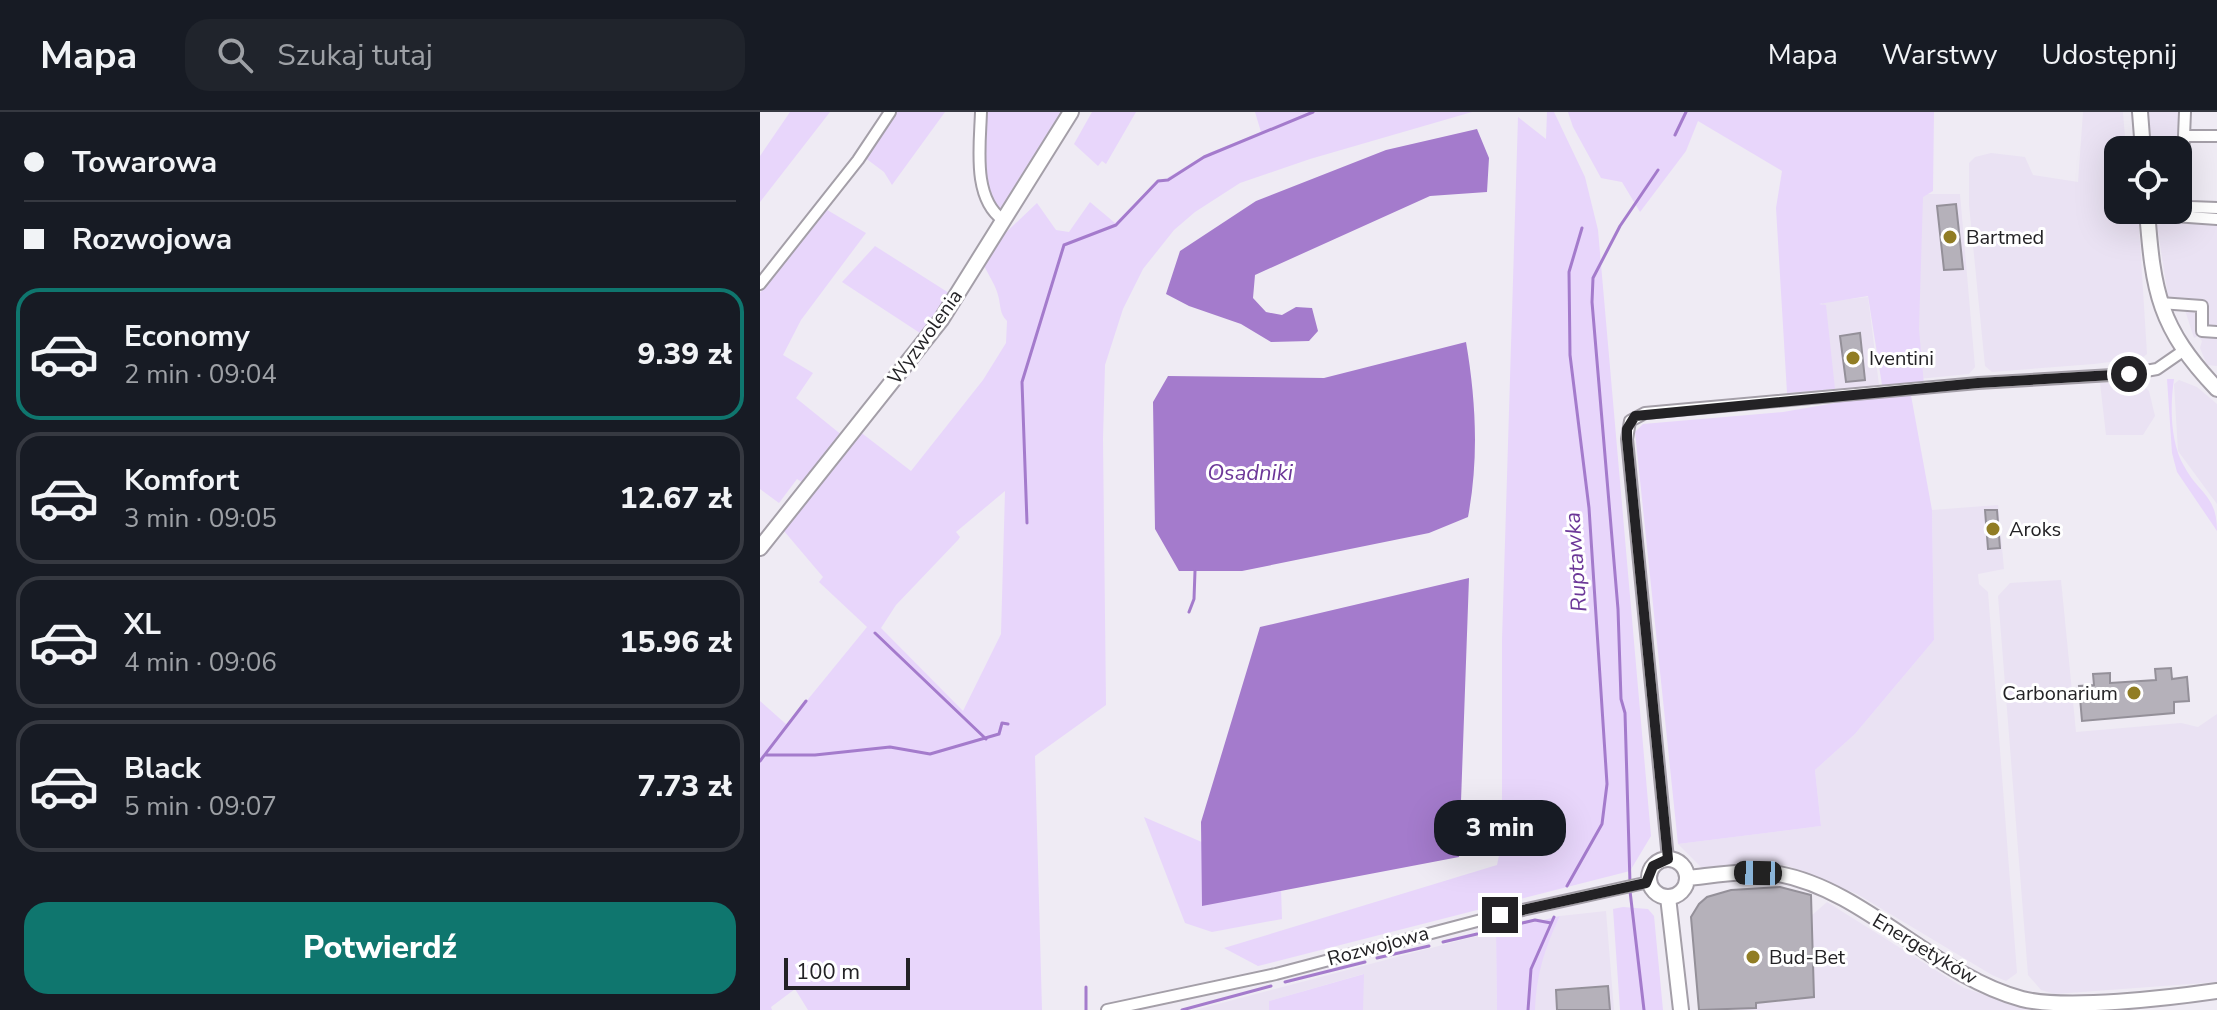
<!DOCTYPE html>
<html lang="pl">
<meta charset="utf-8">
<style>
:root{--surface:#171b24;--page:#20242c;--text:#f1f3f6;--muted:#9ea1a6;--line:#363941;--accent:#0f766e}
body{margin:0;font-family:"Nunito Sans",sans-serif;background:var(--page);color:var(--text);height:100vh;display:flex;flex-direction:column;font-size:30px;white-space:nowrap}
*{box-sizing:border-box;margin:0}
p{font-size:26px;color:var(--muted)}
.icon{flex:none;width:44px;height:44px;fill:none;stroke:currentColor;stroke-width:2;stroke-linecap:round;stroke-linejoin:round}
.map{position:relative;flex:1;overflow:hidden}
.details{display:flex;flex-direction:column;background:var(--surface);width:760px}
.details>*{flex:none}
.hud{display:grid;align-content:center;height:176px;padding:0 24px;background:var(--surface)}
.controls{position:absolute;left:1344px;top:24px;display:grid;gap:16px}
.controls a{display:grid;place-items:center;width:88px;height:88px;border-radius:16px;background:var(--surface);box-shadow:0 8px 32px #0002;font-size:40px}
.scale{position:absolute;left:24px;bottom:20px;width:126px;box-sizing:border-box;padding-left:8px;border:4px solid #232225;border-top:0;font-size:22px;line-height:28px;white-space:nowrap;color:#232225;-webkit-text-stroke:6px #fff;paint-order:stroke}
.end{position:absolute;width:36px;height:36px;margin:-18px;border:10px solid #232225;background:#fff;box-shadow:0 0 0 4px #fff}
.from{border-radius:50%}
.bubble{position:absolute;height:56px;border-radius:24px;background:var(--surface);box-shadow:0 8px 32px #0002;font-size:26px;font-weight:800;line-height:56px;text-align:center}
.car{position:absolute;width:24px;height:48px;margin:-24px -12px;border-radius:10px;box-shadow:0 0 6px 2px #0007;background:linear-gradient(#222 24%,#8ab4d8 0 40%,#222 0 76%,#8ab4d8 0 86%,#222 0)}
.hud b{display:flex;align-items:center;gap:28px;height:76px;font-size:30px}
.hud b+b{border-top:2px solid var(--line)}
.hud i{width:20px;height:20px;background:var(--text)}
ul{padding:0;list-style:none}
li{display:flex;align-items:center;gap:24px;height:132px;margin:0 16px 12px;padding:0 8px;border:4px solid var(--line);border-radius:24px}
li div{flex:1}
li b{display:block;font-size:30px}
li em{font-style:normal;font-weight:800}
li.current{border-color:var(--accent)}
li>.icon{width:72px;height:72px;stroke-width:1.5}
.button{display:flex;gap:16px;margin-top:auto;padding:16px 24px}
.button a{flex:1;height:92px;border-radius:24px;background:var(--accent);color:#fff;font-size:32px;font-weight:800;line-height:92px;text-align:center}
header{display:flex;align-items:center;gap:48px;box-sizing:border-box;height:112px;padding:0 40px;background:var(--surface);border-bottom:2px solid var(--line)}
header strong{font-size:38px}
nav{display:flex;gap:44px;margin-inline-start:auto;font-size:28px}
.search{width:560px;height:72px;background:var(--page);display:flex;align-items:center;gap:20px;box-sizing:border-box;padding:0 28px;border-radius:24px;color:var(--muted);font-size:30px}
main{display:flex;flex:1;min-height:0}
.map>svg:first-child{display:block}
.built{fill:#eae2f3}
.green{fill:#e8d6fb;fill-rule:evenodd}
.water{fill:#a47bcc}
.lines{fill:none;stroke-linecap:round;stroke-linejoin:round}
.stream{stroke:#a47bcc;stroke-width:3}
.building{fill:#b5b1ba;stroke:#949099;stroke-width:2}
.street-casing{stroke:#a49fa8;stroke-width:14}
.secondary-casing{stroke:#a49fa8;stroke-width:18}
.street{stroke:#fff;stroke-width:10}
.secondary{stroke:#fff;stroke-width:14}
.route{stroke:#232225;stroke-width:10}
.poi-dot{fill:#917d24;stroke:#fff;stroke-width:3}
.labels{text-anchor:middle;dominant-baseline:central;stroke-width:6;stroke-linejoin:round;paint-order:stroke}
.poi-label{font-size:20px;fill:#232225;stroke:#fff;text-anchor:start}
.street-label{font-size:20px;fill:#232225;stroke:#fff}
.water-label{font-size:22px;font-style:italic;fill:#6c3798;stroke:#fff}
</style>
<header>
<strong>Mapa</strong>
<div class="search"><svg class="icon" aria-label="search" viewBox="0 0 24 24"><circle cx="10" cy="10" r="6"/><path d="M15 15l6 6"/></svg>Szukaj tutaj</div>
<nav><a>Mapa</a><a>Warstwy</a><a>Udostępnij</a></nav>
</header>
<main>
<section class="details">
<div class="hud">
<b><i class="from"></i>Towarowa</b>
<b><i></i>Rozwojowa</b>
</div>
<ul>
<li class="current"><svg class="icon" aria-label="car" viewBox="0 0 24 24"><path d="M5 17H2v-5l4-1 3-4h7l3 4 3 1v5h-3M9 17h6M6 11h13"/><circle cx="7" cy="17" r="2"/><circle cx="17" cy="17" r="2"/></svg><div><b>Economy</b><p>2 min · 09:04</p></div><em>9.39 zł</em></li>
<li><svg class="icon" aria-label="car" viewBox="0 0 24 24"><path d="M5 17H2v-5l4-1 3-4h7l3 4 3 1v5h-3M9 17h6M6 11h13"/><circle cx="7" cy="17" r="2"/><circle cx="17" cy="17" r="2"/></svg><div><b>Komfort</b><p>3 min · 09:05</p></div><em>12.67 zł</em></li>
<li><svg class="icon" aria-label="car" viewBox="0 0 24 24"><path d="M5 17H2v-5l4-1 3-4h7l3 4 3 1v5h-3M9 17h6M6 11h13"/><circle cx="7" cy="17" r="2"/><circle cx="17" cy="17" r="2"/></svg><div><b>XL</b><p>4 min · 09:06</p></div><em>15.96 zł</em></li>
<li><svg class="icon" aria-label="car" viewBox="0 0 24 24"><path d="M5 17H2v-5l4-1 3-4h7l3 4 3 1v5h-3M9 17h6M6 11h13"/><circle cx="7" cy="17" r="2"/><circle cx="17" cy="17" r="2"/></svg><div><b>Black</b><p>5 min · 09:07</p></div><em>7.73 zł</em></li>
</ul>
<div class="button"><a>Potwierdź</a></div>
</section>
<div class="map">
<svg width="1457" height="898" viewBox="0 0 1457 898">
<rect width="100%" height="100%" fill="#efebf4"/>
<path class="built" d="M1323 0H1363L1366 38H1358V98H1378L1387 242 1382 246 1334 252 1232 260 1225 254 1209 93V51L1215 45 1231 41 1265 45 1273 63 1318 70Z
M1389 0H1422L1418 88V38H1392Z
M1161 82H1200L1215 255 1209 262 1158 267Z
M1457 96V254L1447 253 1440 236 1442 229 1438 224 1434 226 1422 189 1408 184 1397 113 1416 110 1428 100Z
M1108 185 1119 273 1074 279 1062 190Z
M1419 268 1437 275 1457 292V392L1418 339 1414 272Z
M1352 270H1380L1389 279 1395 304 1383 323H1346L1340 271Z
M1238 393 1244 457 1218 462 1219 472 1228 480 1257 861 1246 869 1232 863 1097 782 1026 753 942 756 918 732 1061 714 1055 658 1095 622 1174 528 1172 398Z
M1301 468 1316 620 1421 611 1438 615 1457 602V870L1295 882 1281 878 1268 863 1238 484 1250 471Z
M1067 790 1204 876 1270 898H974L995 896 996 891 1054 885 1051 804Z
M846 799 854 898H775V875L783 840 800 804Z
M736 819 737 898H603V862L509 889V898H435Z"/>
<path class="green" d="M30 0H70L0 90V44Z
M134 0H185L132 73 124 60 104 45Z
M224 0H301L240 97 232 91 224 58Z
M332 0H376L346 52 342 49 338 54 314 32Z
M495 0H712L550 47 480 71 435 100 414 118 383 157 363 197 345 253 343 327 346 593 275 644 282 898H48L35 877 11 895 12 898H0V589L27 613 107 515 59 470 63 465 24 419 99 319 151 359 223 268 246 231 247 209C239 201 241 193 238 183 235 171 225 158 220 145L277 91 296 118 309 120 330 90 355 111 399 67 402 69 449 41 501 20ZM245 379 241 522 203 599 121 516 136 493 198 428 200 425 196 420Z
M787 0H794L825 65 838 118 891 724 870 759 498 854 464 836 737 753 742 729V528L758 5 786 27Z
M808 0H1174L1173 79 1163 85 1159 217 1164 273H1122L1108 184 1059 192 1066 193 1075 277 1027 281 1016 96 1022 59 938 9 926 39 880 100 862 70 841 66 813 15Z
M64 96 106 121 41 208 23 243 53 261 36 286 83 324 45 372 37 367 19 391 0 377V181Z
M115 134 189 181 163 223 82 170Z
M1407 267H1414C1410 293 1410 330 1424 354 1439 382 1457 383 1457 419L1417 360 1412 341Z
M1150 278 1172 398 1174 528 1095 622 1055 658 1061 714 918 732 875 320 883 312 1023 300Z
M384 705 444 731 521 776 522 807 452 820 425 811Z
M863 795 888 797 894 804 903 898H860L853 797Z
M800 804C785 835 776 863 775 898H737L736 819Z
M604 862 603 898H509V889Z"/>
<path class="water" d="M717 17 729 46 727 80 670 84 495 163 493 186 506 200 522 203 536 195 552 196 558 219 549 229 511 230 481 212 429 194 406 182 420 139 496 89 626 38Z
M706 230C716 289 719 346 708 405L669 421 482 459H419L395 417 393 290 408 264 564 266Z
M709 466 699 745 442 794 441 710 500 515Z"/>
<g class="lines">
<path class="stream" d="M915 23 926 0
M267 411 262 270 304 133 356 113 398 69 408 68 444 45 553 0
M429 500 434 487 435 459
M115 521 226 627
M6 643H55L130 635 170 642 239 622 242 611 248 612
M0 649 46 589
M870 771 865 601 861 587 858 497 832 190 833 166 860 114 898 58
M807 774 842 712 847 672 829 396 810 243 809 160 822 116
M870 779 884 898
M729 819 775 808 791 811
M683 830 717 822
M617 846 669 834
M525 870 605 850
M326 898V875
M422 898 511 874
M768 898 771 857 794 805"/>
</g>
<path class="building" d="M1196 92 1203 157 1184 158 1177 94Z
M1100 221 1105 268 1086 270 1080 224Z
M1225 398H1237L1240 436 1228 437Z
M1411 556 1412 567 1427 565 1429 589 1414 590V601L1322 609 1319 574 1334 573 1333 562 1350 561V571L1396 568 1395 557Z
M1020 775 1051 783 1054 885 996 891V896L939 898 931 805 939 792 947 785 971 778Z
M848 874 850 898H797L796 878Z"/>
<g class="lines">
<g class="street-casing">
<path id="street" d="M221 0C220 34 212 86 243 108
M1424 24H1457
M1425 97 1422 73 1425 0
M1387 102 1414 104 1430 95 1457 96
M1414 104 1457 107
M0 172 98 48 130 0
M1400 191 1442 194V219L1457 220
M908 747 867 327 870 309 885 301 1218 271 1369 262 1397 257 1423 239
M347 898 516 862 740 803 889 770"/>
</g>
<g class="secondary-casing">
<path id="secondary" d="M1380 0 1383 38
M1387 98C1393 180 1399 216 1457 277
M0 436 181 208 311 0
M889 766a19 19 0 1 1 38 0a19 19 0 1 1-38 0Z
M927 766C957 763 990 757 1019 762 1105 778 1175 864 1262 887 1307 898 1409 886 1457 879
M908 785 921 898"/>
</g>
<use href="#street" class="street"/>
<use href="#secondary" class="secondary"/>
</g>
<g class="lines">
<path class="route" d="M740 803 886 771 893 754 908 747 867 327V317L875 304 1218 271 1369 262"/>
</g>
<g class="poi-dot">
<circle cx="1190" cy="125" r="8"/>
<circle cx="1093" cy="246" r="8"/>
<circle cx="1233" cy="417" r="8"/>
<circle cx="1374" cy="581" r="8"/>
<circle cx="993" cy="845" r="8"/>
</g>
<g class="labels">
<g class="poi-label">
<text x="1206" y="125">Bartmed</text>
<text x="1109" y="246">Iventini</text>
<text x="1249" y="417">Aroks</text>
<text x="1358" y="581" text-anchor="end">Carbonarium</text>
<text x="1009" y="845">Bud-Bet</text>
</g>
<g class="street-label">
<text transform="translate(165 225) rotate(-54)">Wyzwolenia</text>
<text transform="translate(618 834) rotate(-15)">Rozwojowa</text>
<text transform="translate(1165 837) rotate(31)">Energetyków</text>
</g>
<g class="water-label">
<text x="490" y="361">Osadniki</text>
<text transform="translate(816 450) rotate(-94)">Ruptawka</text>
</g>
</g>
</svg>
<div class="controls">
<a><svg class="icon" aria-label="locate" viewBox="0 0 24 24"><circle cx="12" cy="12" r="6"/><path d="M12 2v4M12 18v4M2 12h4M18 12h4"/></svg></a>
</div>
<div class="scale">100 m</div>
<i class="end from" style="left:1369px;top:262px"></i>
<i class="end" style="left:740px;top:803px"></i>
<div class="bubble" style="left:674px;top:688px;width:132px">3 min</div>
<i class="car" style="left:998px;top:761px;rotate:271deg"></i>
</div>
</main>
